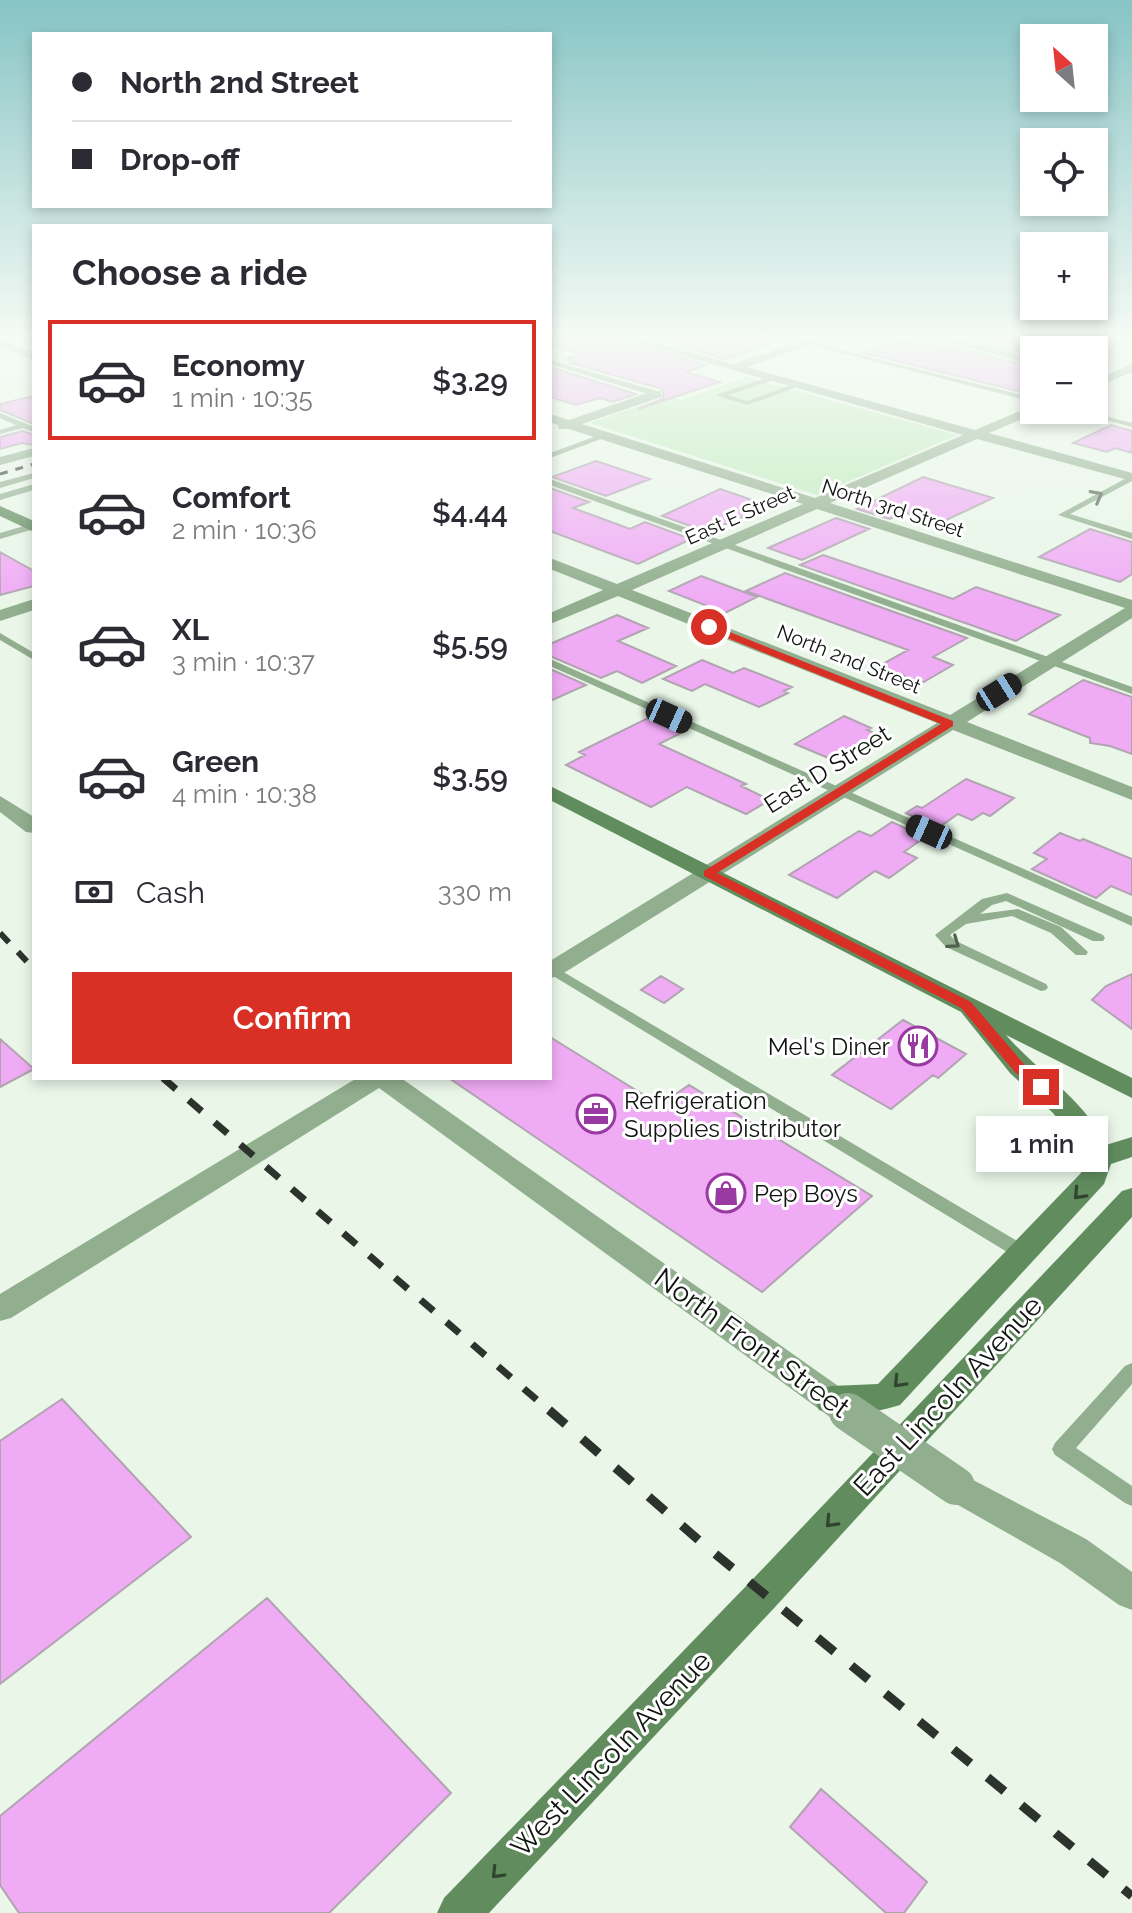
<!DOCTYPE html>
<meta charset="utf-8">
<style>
:root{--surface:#fff;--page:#f2f2f3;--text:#2b2b33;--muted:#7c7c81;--line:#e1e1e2;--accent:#d93025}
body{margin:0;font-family:Raleway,sans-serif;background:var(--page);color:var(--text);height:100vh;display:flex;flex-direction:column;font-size:30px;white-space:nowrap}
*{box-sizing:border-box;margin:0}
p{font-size:26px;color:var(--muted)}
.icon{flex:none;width:44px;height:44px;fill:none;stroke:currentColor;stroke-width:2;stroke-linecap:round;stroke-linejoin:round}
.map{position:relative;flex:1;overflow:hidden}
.sheet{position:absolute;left:32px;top:224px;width:520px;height:856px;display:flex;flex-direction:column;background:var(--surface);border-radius:0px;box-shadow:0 4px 12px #0003}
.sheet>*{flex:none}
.top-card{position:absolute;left:32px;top:32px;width:520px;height:176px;border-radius:0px;box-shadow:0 4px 12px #0003;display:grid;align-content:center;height:176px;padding:0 40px;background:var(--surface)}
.needle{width:52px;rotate:333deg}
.fabs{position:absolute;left:1020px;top:24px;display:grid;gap:16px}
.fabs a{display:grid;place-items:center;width:88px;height:88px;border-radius:0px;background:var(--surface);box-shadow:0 4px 12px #0003;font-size:40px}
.end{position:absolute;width:36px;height:36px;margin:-18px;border:10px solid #d93025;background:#fff;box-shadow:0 0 0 4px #fff}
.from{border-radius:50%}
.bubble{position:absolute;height:56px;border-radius:0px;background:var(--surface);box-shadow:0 4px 12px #0003;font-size:26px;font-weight:600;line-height:56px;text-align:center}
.car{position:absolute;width:24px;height:48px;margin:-24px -12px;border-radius:10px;box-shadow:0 0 6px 2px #0007;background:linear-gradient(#222 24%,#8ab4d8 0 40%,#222 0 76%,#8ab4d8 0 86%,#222 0)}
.top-card b{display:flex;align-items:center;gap:28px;height:76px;font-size:30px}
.top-card b+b{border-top:2px solid var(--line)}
.top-card i{width:20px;height:20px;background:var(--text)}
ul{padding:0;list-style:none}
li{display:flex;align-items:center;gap:24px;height:120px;margin:0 16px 12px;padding:0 24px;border:4px solid transparent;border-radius:0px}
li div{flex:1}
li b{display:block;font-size:30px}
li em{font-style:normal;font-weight:600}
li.active{border-color:var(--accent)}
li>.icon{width:72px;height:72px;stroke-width:1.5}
h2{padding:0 40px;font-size:36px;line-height:96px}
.pay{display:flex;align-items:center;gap:20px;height:88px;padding:0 40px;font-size:30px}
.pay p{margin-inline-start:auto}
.primary-button{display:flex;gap:16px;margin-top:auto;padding:16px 40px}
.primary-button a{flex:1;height:92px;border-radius:0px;background:var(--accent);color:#fff;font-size:32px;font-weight:600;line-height:92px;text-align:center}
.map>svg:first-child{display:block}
.green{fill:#bfeabb}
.building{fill:#f0abf5;stroke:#b1a4b1;stroke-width:2}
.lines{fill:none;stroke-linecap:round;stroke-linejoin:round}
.lane{fill:#91ae8e;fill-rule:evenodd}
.street{fill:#91ae8e;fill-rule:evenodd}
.secondary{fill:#618d5e;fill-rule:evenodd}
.rail-far3{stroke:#2c322c;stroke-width:3;stroke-dasharray:8 8;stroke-linecap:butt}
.rail-far2{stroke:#2c322c;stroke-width:6;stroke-dasharray:13 13;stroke-linecap:butt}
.rail-far1{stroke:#2c322c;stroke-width:7;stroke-dasharray:17 17;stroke-linecap:butt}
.rail{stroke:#2c322c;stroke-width:9;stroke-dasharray:22 22;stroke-linecap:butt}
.street-bridge{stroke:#91ae8e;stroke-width:38}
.oneway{stroke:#50614e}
.oneway2{stroke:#30442f}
.route{fill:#d93025}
.labels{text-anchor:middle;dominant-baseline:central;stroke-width:6;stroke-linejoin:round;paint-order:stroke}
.far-street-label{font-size:20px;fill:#0f140f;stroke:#fff}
.street-label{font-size:24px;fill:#0f140f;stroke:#fff}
.poi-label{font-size:24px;fill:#0f140f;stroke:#fff;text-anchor:start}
.near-street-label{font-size:28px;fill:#0f140f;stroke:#fff}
</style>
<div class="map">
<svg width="1132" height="1913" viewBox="0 0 1132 1913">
<rect width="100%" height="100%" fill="#e9f6e8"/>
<path class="green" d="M747 377 957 435 817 495 590 423 668 396 681 400Z"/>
<path class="building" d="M550 335H607L705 365 686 372 720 382 638 409 663 399V389L570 363 574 361 566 359 581 354 550 345Z
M638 335H768L780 340 725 359Z
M950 335H1034V354Z
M903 339 947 350V345L1034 368V395L864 353Z
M553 368 636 394 613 402 600 398 576 405 550 397V369Z
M34 396V424L0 410V404Z
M1111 425 1132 431V453L1115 448 1107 452 1073 443Z
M23 431 34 435V445L22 443 0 449V437Z
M596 461 650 479 606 496 552 477Z
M923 477 993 498 940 523 904 512 890 519 857 509Z
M550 488 589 502 573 508 630 529 645 522 691 539 638 564 550 531Z
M720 489 770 506 707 532 662 516Z
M836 518 869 529 802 560 768 548Z
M1090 529 1132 542V574L1120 582 1039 557Z
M0 552 34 571V586L0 595Z
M823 555 953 599 976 587 1060 615 1016 641 800 565Z
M785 573 967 638 933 657 953 665 922 683 879 666 908 650 746 591Z
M701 576 757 597 725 613 669 591Z
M617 615 648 628 618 641 676 666 642 683 617 671 601 678 550 656V644Z
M702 660 733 673 744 668 792 687 784 691 788 693 759 707 705 684 692 691 663 679Z
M550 669 586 685 550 701Z
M1083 680 1132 697V754L1110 746 1090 743V738L1029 714Z
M844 716 871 728 867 730 879 735 838 762 795 744Z
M648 718 681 733 659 744 746 784 741 786 770 800 746 814 687 787 651 807 566 765 585 755 579 752Z
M966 779 1014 798 990 816 983 813 972 820 958 814 938 828 906 813 917 806 922 808Z
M892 822 925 837 904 852 917 858 889 878 875 871 837 898 789 875 859 831 871 836Z
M1060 833 1080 841 1083 839 1132 859V895L1111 886 1096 898 1032 869 1047 859 1034 853Z
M1132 974V1029L1092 1000 1106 986Z
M661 976 683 989 664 1003 641 990Z
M903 1020 966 1054 938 1078 933 1075 891 1109 832 1075Z
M550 1037 660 1105 689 1085 872 1196 762 1292 449 1078H550Z
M0 1039 34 1069 0 1087Z
M986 1132H1012L1022 1170H995Z
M62 1399 191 1537 0 1684V1441Z
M267 1598 451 1793 329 1913H19L0 1885V1816Z
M821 1789 927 1882 904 1913H886L790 1827Z"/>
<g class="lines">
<path class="lane" d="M771 335H781L1034 398V402Z
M1124 335H1132V338L1125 336Z
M550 360 660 392 661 394 654 396 550 364Z
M772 376 775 380 728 395 747 401 796 383 803 385 747 405 716 395Z
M1068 410H1081L1132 423V427Z
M0 413 34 427V432L23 428 0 434V430L16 425 0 418Z
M602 434 609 436 550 458V453Z
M34 473V478L0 488V482Z
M1132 475V481L1070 514 1132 533V539L1058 515Z
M550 479 1132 687V694L550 485Z
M34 484V490L0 500V494Z
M34 523V529L0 539V533Z
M0 633 34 653V660L0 640Z
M550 659 1132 917V926L550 666Z
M1007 893 1103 935 1105 938 1103 941H1093L1006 901 992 905 980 914 1018 909 1061 927 1088 952 1086 955H1076L1051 933 1012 916 966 924 950 935 956 941 1046 984 1048 987 1046 990 1041 991 946 947 935 935 982 899Z
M550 964 1029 1248 1032 1253 1029 1258 1023 1260 1017 1258 550 974Z
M1132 1363V1384L1076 1448 1132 1486V1506L1125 1503 1055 1455 1052 1449 1055 1443 1125 1366Z"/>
<path class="street" d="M610 335H628L733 364 822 335H839L747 367 975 430 1034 405V410L1039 412 989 433 1132 473V481L977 439 830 503 1132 600V618L967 722 1132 787V800L953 730 559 976 550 978V961L937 723 618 596 550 624V613L603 590 550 569V558L617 584 803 504 569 429H559L558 425 550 422V414L569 420 653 391H661V397L582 424 815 498 963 435ZM817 509 1125 608 950 715 632 590Z
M919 335H938L1034 357V365Z
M0 340 34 352V360L0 347Z
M1132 364V372L1094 388V380Z
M34 448V456L0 465V457Z
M34 599V610L0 621V610Z
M0 796 34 817V833L26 832 0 812Z
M357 1078H401L858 1400 863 1410 858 1420 846 1424 834 1420 379 1088 11 1318 0 1321V1294Z
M956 1471 1086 1539 1132 1572V1610L1119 1605 1060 1563 944 1497 939 1486 944 1475Z"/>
<path class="secondary" d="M0 506 34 521V532L0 516Z
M550 786 1132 1078V1098L1006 1035C1037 1071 1086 1101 1106 1145L1132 1137V1157L1111 1164 1104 1184 900 1405C875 1413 845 1418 819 1410L815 1400 819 1390 831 1386 878 1384 1081 1173 1084 1158 1077 1142 1053 1113 1010 1073 961 1012 550 800Z
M1132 1188V1217L776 1606 489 1913H437L444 1898 750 1582 1122 1191Z"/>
<path class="rail-far3" d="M0 474 34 464"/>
<path class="rail-far2" d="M0 933 34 969"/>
<path class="rail-far1" d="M163 1078 551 1412"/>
<path class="rail" d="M549 1410 702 1543 1132 1896"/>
<path class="street-bridge" d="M848 1412 956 1486"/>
</g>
<defs><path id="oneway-chevron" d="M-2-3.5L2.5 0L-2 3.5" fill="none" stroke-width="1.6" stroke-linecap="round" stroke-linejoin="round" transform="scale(2)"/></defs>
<g class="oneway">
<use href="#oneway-chevron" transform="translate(1097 496) rotate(-28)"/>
<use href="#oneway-chevron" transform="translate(954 943) rotate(35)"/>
</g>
<g class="oneway2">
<use href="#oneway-chevron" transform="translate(1079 1194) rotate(133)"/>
<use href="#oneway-chevron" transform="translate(899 1382) rotate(134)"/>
<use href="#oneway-chevron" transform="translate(831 1522) rotate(133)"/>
<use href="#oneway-chevron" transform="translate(497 1873) rotate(134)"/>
</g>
<linearGradient id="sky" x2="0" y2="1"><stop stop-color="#87c4c5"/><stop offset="0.56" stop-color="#f5fbf5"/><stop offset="1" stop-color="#f5fbf5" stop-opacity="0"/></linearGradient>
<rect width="1132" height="603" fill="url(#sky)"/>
<path class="route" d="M705 625H712L953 721V726L717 873 971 1002 1024 1064 1046 1084V1091H1036L1014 1071 961 1008 704 876V871L941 724 705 629Z"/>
<defs>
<g id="restaurant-ring" transform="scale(2)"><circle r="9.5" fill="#fff" stroke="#9939a2" stroke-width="1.5"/><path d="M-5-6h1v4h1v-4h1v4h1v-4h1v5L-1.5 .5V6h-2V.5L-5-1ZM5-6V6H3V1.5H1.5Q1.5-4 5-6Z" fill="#9939a2"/></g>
<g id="office-ring" transform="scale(2)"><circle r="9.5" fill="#fff" stroke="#9939a2" stroke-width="1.5"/><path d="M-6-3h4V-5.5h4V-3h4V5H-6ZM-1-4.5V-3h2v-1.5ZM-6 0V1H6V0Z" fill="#9939a2"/></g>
<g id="shop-ring" transform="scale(2)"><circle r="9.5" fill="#fff" stroke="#9939a2" stroke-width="1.5"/><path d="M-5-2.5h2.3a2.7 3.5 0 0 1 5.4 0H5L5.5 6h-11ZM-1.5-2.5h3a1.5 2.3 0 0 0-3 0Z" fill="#9939a2"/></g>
</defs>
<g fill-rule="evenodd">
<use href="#restaurant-ring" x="918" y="1046"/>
<use href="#office-ring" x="596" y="1114"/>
<use href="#shop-ring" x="726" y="1193"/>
</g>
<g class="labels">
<g class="far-street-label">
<text transform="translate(893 508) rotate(18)">North 3rd Street</text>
<text transform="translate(740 515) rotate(-24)">East E Street</text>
<text transform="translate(849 659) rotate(22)">North 2nd Street</text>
</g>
<g class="street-label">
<text transform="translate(827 769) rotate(-32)">East D Street</text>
</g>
<g class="poi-label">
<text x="890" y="1046" text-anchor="end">Mel's Diner</text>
<text x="624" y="1100">Refrigeration<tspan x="624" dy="28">Supplies Distributor</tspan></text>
<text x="754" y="1193">Pep Boys</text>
</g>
<g class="near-street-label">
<text transform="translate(752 1343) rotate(36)">North Front Street</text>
<text transform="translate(948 1396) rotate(-47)">East Lincoln Avenue</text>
<text transform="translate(611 1754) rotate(-46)">West Lincoln Avenue</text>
</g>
</g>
</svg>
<div class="fabs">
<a><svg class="needle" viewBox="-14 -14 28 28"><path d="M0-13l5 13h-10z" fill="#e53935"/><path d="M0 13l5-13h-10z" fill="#7c7c81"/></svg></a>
<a><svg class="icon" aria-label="locate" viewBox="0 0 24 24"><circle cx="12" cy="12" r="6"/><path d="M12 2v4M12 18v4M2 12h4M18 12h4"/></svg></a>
<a>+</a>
<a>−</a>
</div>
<i class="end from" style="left:709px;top:627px"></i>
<i class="end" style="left:1041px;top:1087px"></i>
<div class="bubble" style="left:976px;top:1116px;width:132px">1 min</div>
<i class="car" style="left:999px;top:692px;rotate:58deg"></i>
<i class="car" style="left:669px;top:716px;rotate:114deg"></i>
<i class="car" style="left:929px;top:832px;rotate:294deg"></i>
<div class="top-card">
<b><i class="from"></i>North 2nd Street</b>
<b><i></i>Drop-off</b>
</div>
<section class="sheet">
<h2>Choose a ride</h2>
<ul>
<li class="active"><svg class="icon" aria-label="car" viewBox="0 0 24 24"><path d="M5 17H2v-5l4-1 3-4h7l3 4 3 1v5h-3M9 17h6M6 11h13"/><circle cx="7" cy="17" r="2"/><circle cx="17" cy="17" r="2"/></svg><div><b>Economy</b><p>1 min · 10:35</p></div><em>$3.29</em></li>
<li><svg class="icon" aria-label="car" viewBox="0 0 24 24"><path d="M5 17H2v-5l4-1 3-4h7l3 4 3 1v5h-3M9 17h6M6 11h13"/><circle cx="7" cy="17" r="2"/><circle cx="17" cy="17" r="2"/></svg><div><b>Comfort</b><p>2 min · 10:36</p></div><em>$4.44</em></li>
<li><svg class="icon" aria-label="car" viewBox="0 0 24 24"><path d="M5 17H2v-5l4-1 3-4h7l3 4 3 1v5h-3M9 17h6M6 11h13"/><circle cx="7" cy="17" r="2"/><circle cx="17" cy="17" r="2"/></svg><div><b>XL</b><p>3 min · 10:37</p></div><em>$5.59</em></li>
<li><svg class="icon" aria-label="car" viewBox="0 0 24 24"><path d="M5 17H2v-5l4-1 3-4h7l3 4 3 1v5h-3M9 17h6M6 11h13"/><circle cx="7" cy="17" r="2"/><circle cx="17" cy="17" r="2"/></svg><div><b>Green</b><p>4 min · 10:38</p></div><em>$3.59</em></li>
</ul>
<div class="pay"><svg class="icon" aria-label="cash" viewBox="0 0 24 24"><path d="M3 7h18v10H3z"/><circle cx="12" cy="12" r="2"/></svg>Cash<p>330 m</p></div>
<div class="primary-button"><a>Confirm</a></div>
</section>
</div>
